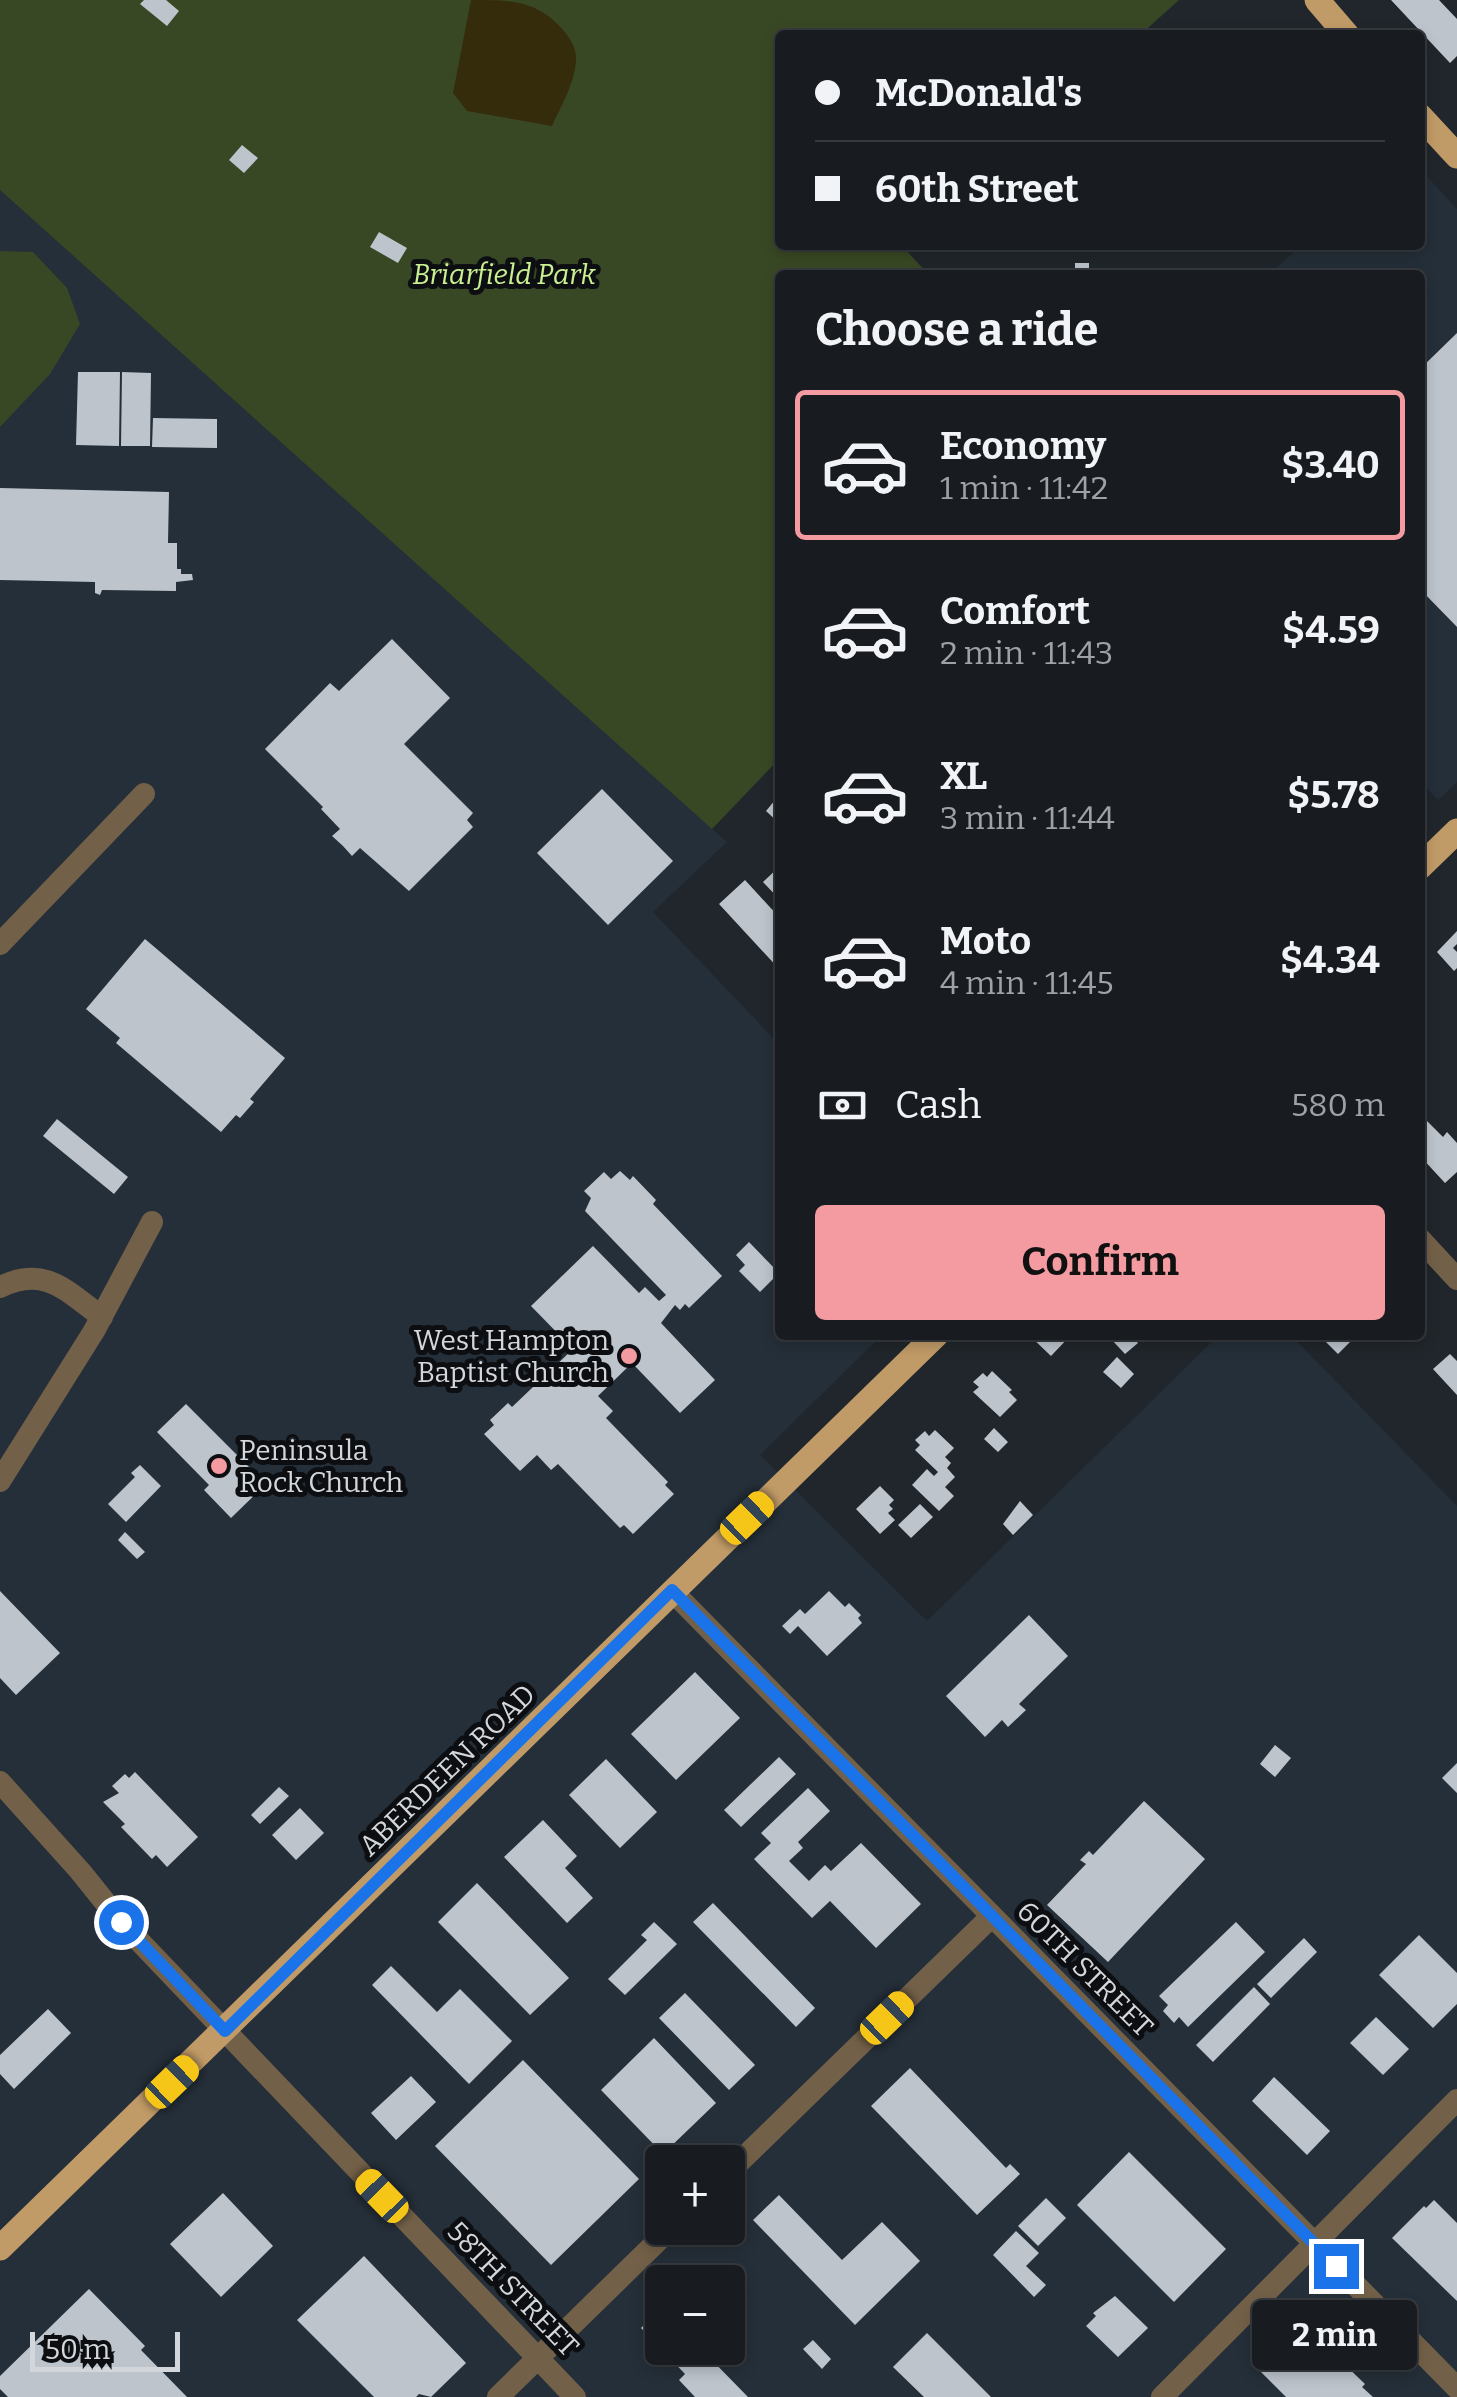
<!DOCTYPE html>
<meta charset="utf-8">
<style>
:root{--surface:#181c20;--page:#212529;--text:#f1f3f6;--muted:#9fa1a5;--line:#363a3e;--accent:#f49aa1}
body{margin:0;font-family:Bitter,serif;background:var(--page);color:var(--text);height:100vh;display:flex;flex-direction:column;font-size:38px;white-space:nowrap}
*{box-sizing:border-box;margin:0}
p{font-size:32px;color:var(--muted)}
.icon{flex:none;width:55px;height:55px;fill:none;stroke:currentColor;stroke-width:2;stroke-linecap:round;stroke-linejoin:round}
.map{position:relative;flex:1;overflow:hidden}
.side{position:absolute;left:775px;top:270px;width:650px;height:1070px;display:flex;flex-direction:column;background:var(--surface);border-radius:10px;box-shadow:0 5px 15px #0003,0 0 0 2px var(--line)}
.side>*{flex:none}
.banner{position:absolute;left:775px;top:30px;width:650px;height:220px;border-radius:10px;box-shadow:0 5px 15px #0003,0 0 0 2px var(--line);display:grid;align-content:center;height:220px;padding:0 40px;background:var(--surface)}
.controls{position:absolute;left:645px;top:2145px;display:grid;gap:20px}
.controls a{display:grid;place-items:center;width:100px;height:100px;border-radius:10px;background:var(--surface);box-shadow:0 5px 15px #0003,0 0 0 2px var(--line);font-size:50px}
.scale{position:absolute;left:30px;bottom:25px;width:150px;box-sizing:border-box;padding-left:10px;border:5px solid #d3d7db;border-top:0;font-size:28px;line-height:35px;white-space:nowrap;color:#d3d7db;-webkit-text-stroke:8px #0c0e11;paint-order:stroke}
.end{position:absolute;width:45px;height:45px;margin:-22px;border:12px solid #1a73e8;background:#fff;box-shadow:0 0 0 5px #fff}
.from{border-radius:50%}
.bubble{position:absolute;height:70px;border-radius:10px;background:var(--surface);box-shadow:0 5px 15px #0003,0 0 0 2px var(--line);font-size:32px;font-weight:700;line-height:70px;text-align:center}
.car{position:absolute;width:30px;height:60px;margin:-30px -15px;border-radius:12px;box-shadow:0 0 8px 2px #0007;background:linear-gradient(#f5c518 24%,#345 0 40%,#f5c518 0 76%,#345 0 86%,#f5c518 0)}
.banner b{display:flex;align-items:center;gap:35px;height:95px;font-size:38px}
.banner b+b{border-top:2px solid var(--line)}
.banner i{width:25px;height:25px;background:var(--text)}
ul{padding:0;list-style:none}
li{display:flex;align-items:center;gap:30px;height:150px;margin:0 20px 15px;padding:0 20px;border:5px solid transparent;border-radius:10px}
li div{flex:1}
li b{display:block;font-size:38px}
li em{font-style:normal;font-weight:700}
li.current{border-color:var(--accent)}
li>.icon{width:90px;height:90px;stroke-width:1.5}
h2{padding:0 40px;font-size:45px;line-height:120px}
.pay{display:flex;align-items:center;gap:25px;height:110px;padding:0 40px;font-size:38px}
.pay p{margin-inline-start:auto}
.button{display:flex;gap:20px;margin-top:auto;padding:20px 40px}
.button a{flex:1;height:115px;border-radius:10px;background:var(--accent);color:#111;font-size:40px;font-weight:700;line-height:115px;text-align:center}
.map>svg:first-child{display:block}
.built{fill:#252f39;fill-rule:evenodd}
.green{fill:#394824}
.sand{fill:#342c0b}
.building{fill:#bdc4cc}
.lines{fill:none;stroke-linecap:round;stroke-linejoin:round}
.minor{stroke:#736048;stroke-width:22}
.major{stroke:#c19b67;stroke-width:25}
.route{stroke:#1a73e8;stroke-width:12}
.poi-dot{fill:#f49aa1;stroke:#0c0e11;stroke-width:4}
.labels{text-anchor:middle;dominant-baseline:central;stroke-width:10;stroke-linejoin:round;paint-order:stroke}
.park-label{font-size:28px;font-style:italic;fill:#caf091;stroke:#0c0e11}
.poi-label{font-size:28px;fill:#d3d7db;stroke:#0c0e11;text-anchor:end}
.street-label{font-size:28px;fill:#d3d7db;stroke:#0c0e11}
</style>
<div class="map">
<svg width="1457" height="2397" viewBox="0 0 1457 2397">
<rect width="100%" height="100%" fill="#20262b"/>
<path class="built" d="M1420 169 1457 209V782L1438 800 1420 780V275H1269L1301 245H1420Z
M0 190 727 842 653 912 780 1045V1335H882L760 1455 927 1621 1219 1335H1291L1457 1506V2397H0ZM662 2162H728V2228H662ZM662 2282H728V2348H662Z"/>
<path class="green" d="M0 0H1179L1140 35H780V245H908L905 249 929 275H780V758L712 829 0 190Z
M0 251 33 252 67 288 80 324 50 374 0 427Z"/>
<path class="sand" d="M471 0C511 0 537 0 563 30 570 38 576 47 576 58 576 81 561 106 552 126L467 111 453 93Z"/>
<path class="building" d="M144 0H166L179 11 167 26 140 4Z
M1391 0H1439L1457 19V56L1450 63Z
M242 145 258 158 244 173 229 160Z
M379 232 407 248 398 263 370 247Z
M1075 263H1089V275H1075Z
M1457 333V627L1420 589V369Z
M78 372H120L119 446 76 445Z
M122 372 151 373 150 446H121Z
M153 418 217 419V448L152 447Z
M0 488 169 492 168 543H177V569H181V574H192L193 580 176 582V591L102 590 100 595 95 593V582L0 580Z
M392 639 450 698 404 744 473 813 467 820 473 827 409 891 360 848 352 856 343 846 332 836 340 829 321 809 323 807 265 749 330 683 339 691Z
M602 789 673 861 608 925 537 853Z
M780 794V824L766 811Z
M780 866V900L763 882Z
M745 880 780 918V970L719 904Z
M1457 931V944L1453 948 1457 952V968L1454 971 1437 952Z
M145 939 285 1058 250 1099 254 1102 240 1118 236 1115 221 1132 116 1043 120 1038 86 1009Z
M57 1119 128 1177 114 1194 43 1136Z
M1426 1120 1443 1137 1447 1132 1457 1143V1172L1445 1183 1420 1156V1126Z
M620 1171 630 1180 633 1176 656 1200 653 1204 722 1276 689 1308 685 1304 680 1310 675 1305 661 1323 715 1380 680 1413 632 1363 598 1396 613 1411 606 1418 668 1482 665 1485 674 1494 633 1534 624 1525 620 1528 558 1464 551 1470 537 1455 520 1471 484 1434 494 1425 490 1420 508 1403 512 1407 573 1349 531 1306 593 1246 639 1293 645 1287 659 1301 666 1295 585 1211 591 1198 584 1191 604 1172 611 1179Z
M749 1242 779 1273 760 1292 739 1271 745 1265 736 1255Z
M1029 1335H1071L1051 1356Z
M1115 1335H1130L1138 1343 1125 1354 1111 1339Z
M1331 1335H1357L1338 1354 1325 1341Z
M1450 1354 1457 1361V1395L1433 1369Z
M1117 1357 1134 1374 1121 1388 1103 1372Z
M992 1371 1012 1390 1009 1392 1017 1400 1000 1417 973 1392 979 1387 973 1382 983 1373 987 1377Z
M186 1404 266 1484 231 1518 204 1490 209 1485 157 1432Z
M994 1428 1008 1442 998 1452 984 1439Z
M935 1430 954 1448 945 1457 951 1463 947 1468 955 1477 945 1487 954 1496 939 1511 912 1485 927 1469 934 1476 938 1472 915 1450 920 1445 915 1440 925 1431 929 1436Z
M140 1465 161 1486 126 1522 108 1504 135 1477 131 1473Z
M880 1486 894 1500 889 1505 893 1509 888 1513 895 1520 880 1534 856 1509Z
M1020 1501 1033 1515 1013 1535 1003 1524Z
M920 1504 933 1517 911 1538 898 1525Z
M125 1532 145 1552 137 1559 118 1540Z
M0 1591 60 1653 16 1695 0 1678Z
M829 1591 845 1607 849 1603 861 1615 858 1618 862 1623 827 1656 798 1626 790 1634 782 1626 800 1609 805 1614Z
M1029 1615 1068 1656 1019 1704 1026 1710 1008 1727 1002 1720 985 1737 946 1696Z
M695 1672 740 1718 676 1780 631 1734Z
M1275 1745 1291 1758 1275 1777 1260 1764Z
M779 1757 796 1774 741 1827 724 1810Z
M606 1759 657 1812 620 1848 569 1795Z
M1457 1763V1793L1442 1778Z
M135 1772 198 1837 167 1867 156 1855 152 1859 121 1827 125 1824 103 1802 119 1793 112 1786 125 1774 129 1778Z
M279 1787 289 1796 260 1824 251 1815Z
M808 1788 830 1811 798 1842 803 1848 789 1861 809 1881 825 1865 831 1871 861 1843 921 1904 876 1948 830 1901 812 1918 754 1859 771 1843 761 1833Z
M1144 1801 1205 1859 1108 1962 1047 1905 1086 1864 1080 1860 1089 1851 1093 1855Z
M300 1808 324 1833 296 1860 272 1835Z
M543 1820 577 1856 565 1868 593 1898 567 1923 504 1857Z
M477 1883 569 1978 530 2015 438 1922Z
M713 1903 815 2008 796 2027 693 1922Z
M654 1922 677 1944 625 1995 608 1979 647 1940 641 1935Z
M1236 1922 1265 1952 1188 2027 1179 2017 1174 2023 1163 2011 1168 2005 1159 1996Z
M1419 1935 1457 1973V2004L1433 2028 1379 1975Z
M1304 1938 1317 1952 1271 1998 1257 1984Z
M391 1966 437 2012 460 1989 512 2041 469 2084 372 1985Z
M1254 1987 1270 2004 1213 2062 1196 2045Z
M685 1993 755 2065 729 2090 659 2018Z
M48 2009 71 2033 14 2089 0 2074V2055Z
M1376 2017 1409 2049 1383 2075 1350 2043Z
M654 2038 716 2103 663 2154 601 2090Z
M523 2060 639 2179 551 2265 435 2146Z
M910 2068 1006 2168 1010 2164 1020 2174 977 2215 871 2106Z
M411 2076 436 2102 396 2140 371 2113Z
M1274 2077 1330 2131 1307 2155 1252 2101Z
M1129 2152 1226 2249 1174 2302 1077 2205Z
M223 2193 273 2246 221 2297 170 2244Z
M779 2195 842 2260 882 2222 920 2261 855 2325 753 2220Z
M1046 2198 1066 2218 1038 2246 1018 2226Z
M1434 2200 1457 2223V2301L1392 2238 1424 2206 1426 2208Z
M1016 2231 1039 2253 1026 2266 1046 2285 1034 2297 993 2255Z
M364 2256 466 2363 431 2397 419 2394 416 2397H374L297 2320Z
M89 2289 145 2346 141 2350 187 2397H8L0 2389V2376Z
M1115 2296 1148 2328 1118 2357 1086 2326 1096 2316 1093 2313Z
M662 2307V2348H707L703 2351 748 2397H695L679 2380 685 2374 641 2328Z
M1296 2327 1311 2342 1316 2337 1365 2384 1362 2387 1373 2397H1286L1256 2367Z
M927 2333 991 2397H924L893 2367Z
M813 2340 831 2359 822 2369 803 2349Z"/>
<g class="lines">
<path class="minor" d="M0 944 144 794
M1420 1239 1457 1279
M0 1287C46 1265 66 1291 102 1317
M0 1481 94 1331 152 1222
M672 1591 1457 2388
M0 1782 80 1871 121 1922 575 2397
M728 2173 991 1917
M498 2397 671 2228
M1162 2397 1457 2100"/>
<path class="major" d="M1317 0 1347 35
M1420 116 1457 156
M1420 867 1457 831
M0 2248 936 1335"/>
</g>
<g class="lines">
<path class="route" d="M121 1922 225 2031 672 1590 1336 2266"/>
</g>
<g class="poi-dot">
<circle cx="629" cy="1356" r="10"/>
<circle cx="219" cy="1466" r="10"/>
</g>
<g class="labels">
<g class="park-label">
<text x="504" y="274">Briarfield Park</text>
</g>
<g class="poi-label">
<text x="609" y="1340">West Hampton<tspan x="609" dy="32">Baptist Church</tspan></text>
<text x="239" y="1450" text-anchor="start">Peninsula<tspan x="239" dy="32">Rock Church</tspan></text>
</g>
<g class="street-label">
<text transform="translate(447 1770) rotate(-44)">ABERDEEN ROAD</text>
<text transform="translate(1085 1969) rotate(45)">60TH STREET</text>
<text transform="translate(513 2289) rotate(46)">58TH STREET</text>
</g>
</g>
</svg>
<div class="controls">
<a>+</a>
<a>−</a>
</div>
<div class="scale">50 m</div>
<i class="end from" style="left:121px;top:1922px"></i>
<i class="end" style="left:1336px;top:2266px"></i>
<div class="bubble" style="left:1252px;top:2300px;width:165px">2 min</div>
<i class="car" style="left:747px;top:1518px;rotate:46deg"></i>
<i class="car" style="left:887px;top:2018px;rotate:46deg"></i>
<i class="car" style="left:172px;top:2082px;rotate:46deg"></i>
<i class="car" style="left:382px;top:2196px;rotate:316deg"></i>
<div class="banner">
<b><i class="from"></i>McDonald's</b>
<b><i></i>60th Street</b>
</div>
<section class="side">
<h2>Choose a ride</h2>
<ul>
<li class="current"><svg class="icon" aria-label="car" viewBox="0 0 24 24"><path d="M5 17H2v-5l4-1 3-4h7l3 4 3 1v5h-3M9 17h6M6 11h13"/><circle cx="7" cy="17" r="2"/><circle cx="17" cy="17" r="2"/></svg><div><b>Economy</b><p>1 min · 11:42</p></div><em>$3.40</em></li>
<li><svg class="icon" aria-label="car" viewBox="0 0 24 24"><path d="M5 17H2v-5l4-1 3-4h7l3 4 3 1v5h-3M9 17h6M6 11h13"/><circle cx="7" cy="17" r="2"/><circle cx="17" cy="17" r="2"/></svg><div><b>Comfort</b><p>2 min · 11:43</p></div><em>$4.59</em></li>
<li><svg class="icon" aria-label="car" viewBox="0 0 24 24"><path d="M5 17H2v-5l4-1 3-4h7l3 4 3 1v5h-3M9 17h6M6 11h13"/><circle cx="7" cy="17" r="2"/><circle cx="17" cy="17" r="2"/></svg><div><b>XL</b><p>3 min · 11:44</p></div><em>$5.78</em></li>
<li><svg class="icon" aria-label="car" viewBox="0 0 24 24"><path d="M5 17H2v-5l4-1 3-4h7l3 4 3 1v5h-3M9 17h6M6 11h13"/><circle cx="7" cy="17" r="2"/><circle cx="17" cy="17" r="2"/></svg><div><b>Moto</b><p>4 min · 11:45</p></div><em>$4.34</em></li>
</ul>
<div class="pay"><svg class="icon" aria-label="cash" viewBox="0 0 24 24"><path d="M3 7h18v10H3z"/><circle cx="12" cy="12" r="2"/></svg>Cash<p>580 m</p></div>
<div class="button"><a>Confirm</a></div>
</section>
</div>
